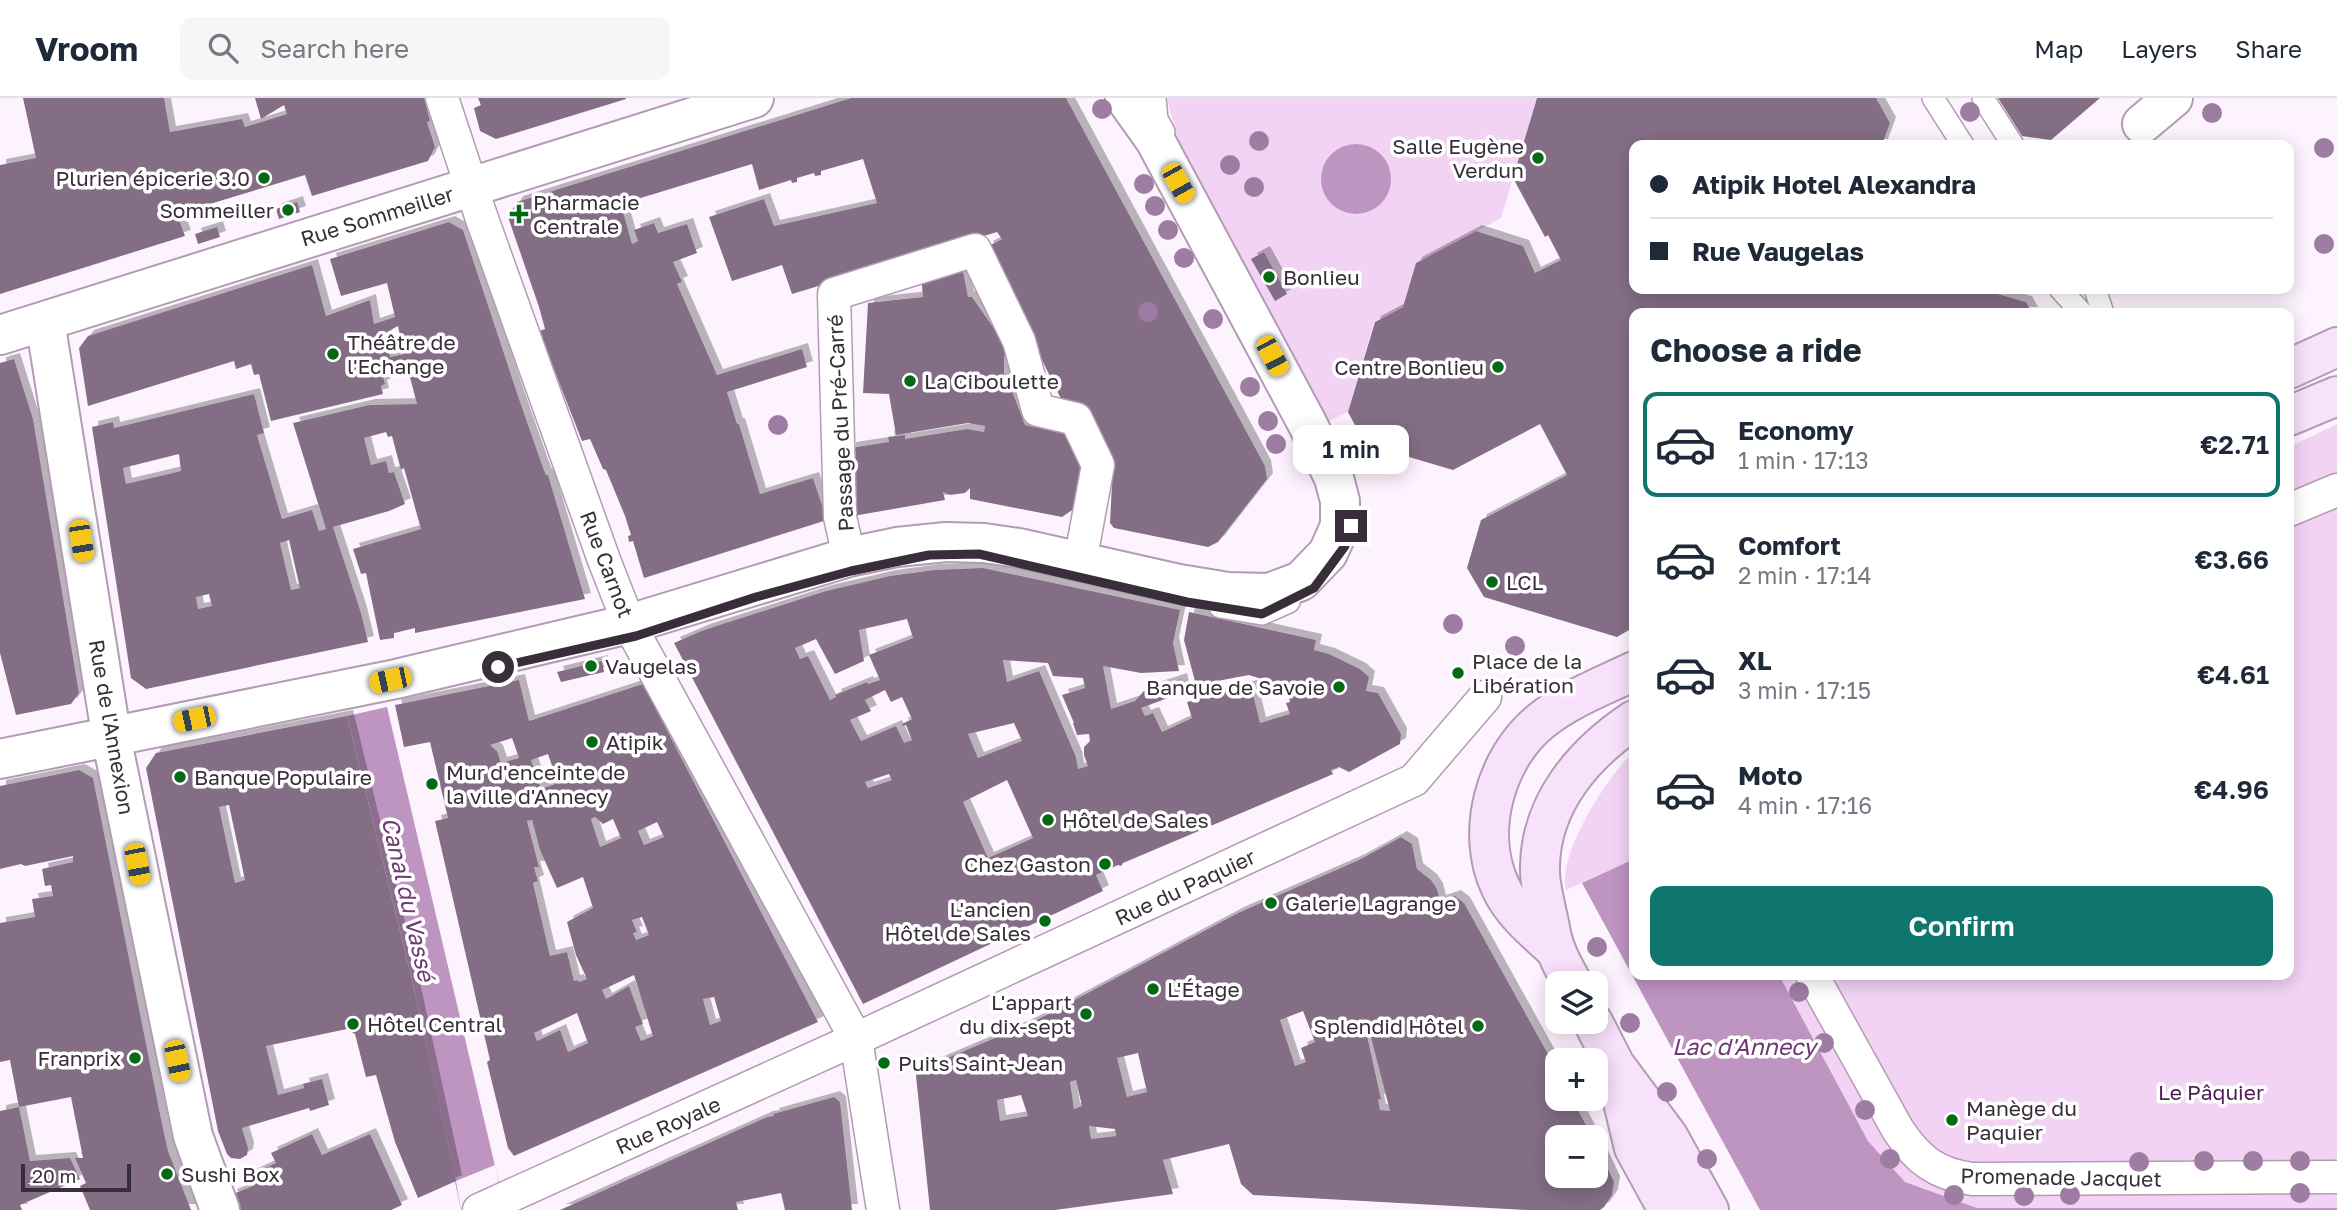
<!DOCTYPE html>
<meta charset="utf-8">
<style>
:root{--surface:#fff;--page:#f6f6f7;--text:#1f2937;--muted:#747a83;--line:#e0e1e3;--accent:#0f766e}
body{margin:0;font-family:"Golos Text",sans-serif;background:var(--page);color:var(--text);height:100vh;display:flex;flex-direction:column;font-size:26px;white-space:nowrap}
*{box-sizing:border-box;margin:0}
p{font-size:23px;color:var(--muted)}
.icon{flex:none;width:38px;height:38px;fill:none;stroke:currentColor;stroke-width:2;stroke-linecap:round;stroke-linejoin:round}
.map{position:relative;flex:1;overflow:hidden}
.side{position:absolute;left:1629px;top:210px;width:665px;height:672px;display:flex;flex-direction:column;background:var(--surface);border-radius:14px;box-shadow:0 4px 18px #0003}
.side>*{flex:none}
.hud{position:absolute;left:1629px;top:42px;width:665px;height:154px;border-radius:14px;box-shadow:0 4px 18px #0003;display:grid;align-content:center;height:154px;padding:0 21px;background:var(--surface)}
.controls{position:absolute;left:1545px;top:873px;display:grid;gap:14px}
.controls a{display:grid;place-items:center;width:63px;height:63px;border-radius:14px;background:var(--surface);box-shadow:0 4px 18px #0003;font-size:35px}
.scale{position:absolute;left:21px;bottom:18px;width:110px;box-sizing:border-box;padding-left:7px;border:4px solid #382e39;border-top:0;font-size:19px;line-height:24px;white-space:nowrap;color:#382e39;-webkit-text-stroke:5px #fff;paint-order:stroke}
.end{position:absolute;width:32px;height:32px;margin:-16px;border:9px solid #382e39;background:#fff;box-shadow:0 0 0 4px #fff}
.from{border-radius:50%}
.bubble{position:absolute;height:49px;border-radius:14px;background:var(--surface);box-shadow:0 4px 18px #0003;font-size:23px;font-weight:600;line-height:49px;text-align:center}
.car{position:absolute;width:21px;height:42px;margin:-21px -10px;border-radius:9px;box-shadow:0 0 5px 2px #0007;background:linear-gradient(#f5c518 24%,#345 0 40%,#f5c518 0 76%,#345 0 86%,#f5c518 0)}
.hud b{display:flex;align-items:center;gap:24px;height:66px;font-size:26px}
.hud b+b{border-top:2px solid var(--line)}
.hud i{width:18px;height:18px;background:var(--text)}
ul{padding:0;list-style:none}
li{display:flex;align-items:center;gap:21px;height:105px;margin:0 14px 10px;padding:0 7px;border:4px solid transparent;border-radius:14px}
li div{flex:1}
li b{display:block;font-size:26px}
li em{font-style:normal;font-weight:600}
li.selected{border-color:var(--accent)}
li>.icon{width:63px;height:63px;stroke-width:1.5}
h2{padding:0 21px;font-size:32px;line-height:84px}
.cta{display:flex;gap:14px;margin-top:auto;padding:14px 21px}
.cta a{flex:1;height:80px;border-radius:14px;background:var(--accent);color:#fff;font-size:28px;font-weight:600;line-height:80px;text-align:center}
header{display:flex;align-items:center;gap:42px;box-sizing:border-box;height:98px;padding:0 35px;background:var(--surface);border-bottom:2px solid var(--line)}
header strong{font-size:33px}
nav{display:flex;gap:38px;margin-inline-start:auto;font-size:24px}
.search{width:490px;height:63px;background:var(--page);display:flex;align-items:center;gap:18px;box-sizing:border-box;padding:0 24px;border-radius:14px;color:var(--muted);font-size:26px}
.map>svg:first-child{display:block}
.green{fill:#f2d3f4}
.water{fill:#be94c1}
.pier{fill:#fdf3fe}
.building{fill:#846e86;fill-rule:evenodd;filter:url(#shadow)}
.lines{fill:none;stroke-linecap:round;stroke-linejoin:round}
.service-casing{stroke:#b39bb4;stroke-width:24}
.pedestrian-casing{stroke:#b39bb4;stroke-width:35}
.minor-casing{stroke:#b39bb4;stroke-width:42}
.secondary-casing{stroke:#b39bb4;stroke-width:42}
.service{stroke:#fff;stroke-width:21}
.pedestrian{stroke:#fff;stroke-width:32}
.minor{stroke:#fff;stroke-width:38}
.secondary{stroke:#f8e1fa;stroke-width:38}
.tree{fill:#9e7da2}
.route{stroke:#382e39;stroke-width:9}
.poi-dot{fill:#036914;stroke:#fff;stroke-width:2.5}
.labels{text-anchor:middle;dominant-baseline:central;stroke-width:7;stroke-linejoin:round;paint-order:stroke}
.poi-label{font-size:21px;fill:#382e39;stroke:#fff;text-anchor:start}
.street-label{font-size:21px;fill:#382e39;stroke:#fff}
.park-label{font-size:21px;fill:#511d56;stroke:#fff}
.water-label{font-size:23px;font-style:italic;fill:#6f3a73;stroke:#fff}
</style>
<header>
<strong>Vroom</strong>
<div class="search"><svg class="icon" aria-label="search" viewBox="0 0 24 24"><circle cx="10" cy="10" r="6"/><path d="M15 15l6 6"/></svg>Search here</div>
<nav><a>Map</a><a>Layers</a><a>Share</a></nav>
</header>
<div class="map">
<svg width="2337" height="1112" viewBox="0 0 2337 1112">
<defs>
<filter id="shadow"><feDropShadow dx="6" dy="-6" stdDeviation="0" flood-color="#0004"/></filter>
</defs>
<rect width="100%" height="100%" fill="#fdf3fe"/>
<path class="green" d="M1167 0H1537L1501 120 1416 165 1403 209 1374 224 1348 314 1329 323 1178 44Z
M2337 326V1110H1977L1905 1084 1868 1043 1779 877H2289V349Z
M1634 654V761L1566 792C1556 758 1609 675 1634 654Z"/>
<path class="water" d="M1321 81a35 35 0 1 1 70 0a35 35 0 1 1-70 0Z
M387 609 503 1102 461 1112 413 886 347 618Z
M1634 761V877H1779L1868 1043 1905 1084 1977 1110H2337V1112H1760L1582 785Z"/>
<path class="pier" d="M495 1067 504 1112H461L456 1083Z"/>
<path class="building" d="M23 0H164L170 34 242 21 245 29 287 16 284 7 261 21 255 0H424L430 23 427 24 435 49 428 63 312 98 305 77 177 116 185 138 0 196V67L36 60Z
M478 0H626V1L496 41 480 33 474 10 481 7Z
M851 0H1066L1265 368 1267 381 1218 444 1208 449 1114 430 1110 425 1113 366 1089 310 1063 305 987 149 1002 141 997 134 792 196 782 167 732 183 709 119 764 101 774 128 877 105 863 61 821 73V77L815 78 814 75 797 80V84L792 85 791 82 759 92 752 66 621 106 632 146 638 143 634 132 654 125 658 135 687 126 697 155 673 164 682 184 677 186 717 277 802 251 807 269 727 294 737 326H739L760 396 813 380 827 422 644 480 633 443 629 444 628 438 631 437 625 418 606 372 603 371 590 341 582 343 539 233 545 231 539 209 508 119 517 104Z
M1537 0H1876L1890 25 1882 47H1634V191H1980L2026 204 2032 215H1634V529L1617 539 1484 499 1467 470 1481 422 1567 377 1540 326 1453 372 1365 346 1348 314 1375 224 1403 209 1416 165 1476 133 1523 148 1535 175 1561 162 1548 137 1545 139 1513 80Z
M1998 0H2100L2051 42 2022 38Z
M297 104 300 114 279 121 276 111Z
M449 124 463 132 518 298 542 367 546 377H548L585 501 415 535V530L394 535V540L380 542 366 475 361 476 353 451 421 431 404 370 401 372 392 338 388 339 386 334 364 340 371 367 386 363 389 375 394 374 405 406 389 413 333 429 361 515 368 544 146 591 131 580 92 329 113 324 114 330 254 296 264 335 257 337 282 421 312 412 319 433 326 431 293 325 369 307 417 306 407 268 382 274 385 286 381 288 383 296 271 323 259 276 254 277 251 266 236 271 234 263 88 308 79 250 88 238 312 167 326 218 370 202 374 226 395 219 387 185 341 198 330 161ZM398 228 404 256 390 259 385 235ZM179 356 181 373 126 386 123 370ZM289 442 300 490 291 492 280 445ZM209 496 212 508 198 511 196 499Z
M217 129 220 139 198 146 195 136Z
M1264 154 1287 196 1275 203 1251 161Z
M962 168 968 199H972L1004 245 1006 257 1004 258V285H1009L1025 327 1069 337 1086 366 1075 410 1062 419 970 401V390L965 395 950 397 943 394 945 402 853 418 850 350 889 344 888 339 905 337V341L967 331 984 334 985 328 968 325 896 337 889 296 863 295 868 205 923 199 921 176Z
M14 261 33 321 79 595 71 606 16 617 0 555V265Z
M983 470 1180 512 1173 545 1179 573 1141 575 1103 568 1111 611 1135 603 1144 593 1181 581 1184 594 1141 610 1145 618 1153 615 1162 634 1192 620 1187 604 1251 588 1260 625 1290 616 1286 605 1290 604 1287 589 1249 577 1196 587 1184 542 1189 514 1316 542 1314 552 1329 556 1360 571 1369 579 1366 593 1378 595 1401 636 1400 646 1349 674 1339 669 1331 672 1333 676 1324 680 1123 765 1121 768 1118 767 1096 777 1103 793 863 906 674 545 704 532 826 493 890 478 934 472ZM907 521 913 540 869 557 880 582 868 586 867 584 835 597 836 599 830 602 808 558 800 561 795 550 816 541 835 576 864 563 859 532ZM1003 562 1048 565 1053 578 1083 580 1085 590 1062 597 1074 625H1073L1077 637 1089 636 1090 643 1084 649V657L1088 668 1078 671 1076 659 1039 573 1007 584ZM885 592 891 604 902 599 912 621 902 626 903 628 906 627 912 642 904 645 907 651 896 628 861 643 850 622 871 613 865 602ZM1014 625 1022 643 978 660 968 636ZM889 676 892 682 868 690 865 684ZM1007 682 1033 740 988 760 963 704Z
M602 563 604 574 561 584 557 574Z
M519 582 529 623 643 586 818 924 514 1058 508 1050 487 964 490 962 435 723 448 720 430 644 404 649 395 607ZM512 640 519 660 501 665 497 653 490 647ZM548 656 558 685 541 691 531 662ZM595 719 603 726 613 721 621 740 600 749 591 721ZM532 722 540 752 557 790 583 779 593 810 567 824 576 857 587 881 578 884V882L574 883 567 854 550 858 533 785 538 783 534 769H539L527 723ZM657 724 664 739 644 747 638 733ZM642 819 649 837 636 842 633 835 637 834 632 822ZM634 877 653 938 641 943 635 929 643 926 629 888 606 901 602 892ZM714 899 721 923 710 927 703 901ZM577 915 588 945 568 954 560 932 537 943 534 935Z
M347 618 413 886 456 1083 418 1100 395 1044 376 977 366 979 355 936 347 931 266 948 278 997 304 990 303 986 322 981 329 1007 310 1013 309 1010 242 1030 248 1050 247 1057 240 1061 231 1060 227 1056 218 1033 146 670 156 655ZM229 707 245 782 235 785 219 709Z
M79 672 93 680 162 1026 168 1053 191 1112H90L80 1088 86 1085 75 1060H83L71 999 19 1009 10 962 0 964V825L35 819 32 801 53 798 51 787 45 788 42 771 73 764V758L25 768 21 766 0 771V688Z
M1401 739 1412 746 1417 771 1431 782 1437 791 1440 803 1455 798 1464 805 1558 974V1001H1572L1593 1040H1558V1078H1596V1045L1614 1084 1612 1097 1604 1109 1600 1112H1528L1253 1097 1241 1086 1229 1046 1163 1062 1173 1096 1055 1112H930L916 978 917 973 1035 923 1238 815 1359 762ZM1303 913 1315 944 1301 950 1306 964 1295 968 1280 922ZM1369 932 1390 1013 1380 1012 1378 1002 1381 1001 1366 933ZM1138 955 1147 994 1127 999 1117 960ZM1076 982 1082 1008 1074 1011 1070 984ZM1021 997 1028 1018 1000 1023 997 1002ZM1089 1028 1115 1031 1116 1038 1091 1041Z
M834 999 840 1004 852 1112H785L781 1095 736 1104 738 1112H560L767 1019 774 1018 773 1016Z
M19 1009 30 1063 70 1060 80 1081 20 1107 22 1112H0V1013Z
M312 1036 322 1057 370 1036 402 1107 391 1112H238L231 1097 255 1087 250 1077 276 1065 271 1055Z"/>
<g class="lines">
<g class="service-casing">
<path id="service" d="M1155 0 1157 21 1164 34
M1933 0 1963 47
M1983 0 2013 47
M2060 191 2082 215
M2095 191 2103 215
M1220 509 1262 516 1289 504"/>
</g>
<g class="pedestrian-casing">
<path id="pedestrian" d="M442 0 481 118 604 462 629 526 856 941 883 1112
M2289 412 2337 392
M849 459 840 419 834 196 975 152 1019 243 1038 312 1076 321 1098 367 1080 464
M1812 877 1898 1032C1918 1062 1936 1076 1972 1081L2337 1079
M479 1112 856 941 1414 682 1485 599"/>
</g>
<g class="minor-casing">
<path id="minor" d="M2142 26 2173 0
M45 223 113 648 193 1038 220 1112
M0 237 754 0
M0 661 396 581 629 526 849 459 897 449 946 444 984 445 1019 450 1179 486 1228 494 1269 495 1301 483 1328 455 1340 428V403L1334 380 1307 325 1155 42 1125 0"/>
</g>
<g class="secondary-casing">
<path id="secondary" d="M2289 271 2337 249
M2289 318 2337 298
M1556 852C1535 833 1512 815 1500 788 1475 734 1495 660 1541 623 1568 601 1603 588 1634 573
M1573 886C1567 875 1560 864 1556 852 1551 841 1550 827 1547 816 1544 800 1539 784 1540 768 1541 705 1584 655 1634 622
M1593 924 1615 967 1668 1038 1709 1112
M1618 983 1634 1050 1668 1112"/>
</g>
<use href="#service" class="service"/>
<use href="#pedestrian" class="pedestrian"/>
<use href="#minor" class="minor"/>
<use href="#secondary" class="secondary"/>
</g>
<g class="tree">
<circle cx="1102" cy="11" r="10"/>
<circle cx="1970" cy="14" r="10"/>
<circle cx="2212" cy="15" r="10"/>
<circle cx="1259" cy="43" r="10"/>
<circle cx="2324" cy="50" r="10"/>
<circle cx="1230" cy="67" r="10"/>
<circle cx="1144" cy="86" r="10"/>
<circle cx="1254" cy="89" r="10"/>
<circle cx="1155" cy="108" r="10"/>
<circle cx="1168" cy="132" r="10"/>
<circle cx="2324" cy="146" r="10"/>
<circle cx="1184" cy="160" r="10"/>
<circle cx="1148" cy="214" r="10"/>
<circle cx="1213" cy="221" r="10"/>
<circle cx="1250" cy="289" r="10"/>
<circle cx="1268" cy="323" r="10"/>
<circle cx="778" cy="327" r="10"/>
<circle cx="1276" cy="346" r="10"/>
<circle cx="1453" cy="526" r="10"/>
<circle cx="1515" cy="548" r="10"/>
<circle cx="1597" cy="849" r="10"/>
<circle cx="1799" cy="894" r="10"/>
<circle cx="1630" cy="925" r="10"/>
<circle cx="1824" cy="945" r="10"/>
<circle cx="1667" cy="994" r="10"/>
<circle cx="1865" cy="1012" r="10"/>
<circle cx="1707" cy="1061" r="10"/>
<circle cx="1890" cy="1061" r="10"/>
<circle cx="2204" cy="1063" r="10"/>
<circle cx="2253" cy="1063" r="10"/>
<circle cx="2300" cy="1063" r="10"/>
<circle cx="2139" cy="1064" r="10"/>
<circle cx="2300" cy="1095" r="10"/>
<circle cx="1954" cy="1097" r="10"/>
<circle cx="2070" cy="1097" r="10"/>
<circle cx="2024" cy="1098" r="10"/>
</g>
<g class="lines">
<path class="route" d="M498 569 636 538 756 499 851 473 929 457 979 456 1187 504 1262 516 1314 490 1345 448 1351 428"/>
</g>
<g class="poi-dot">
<circle cx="1538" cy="60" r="7"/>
<circle cx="264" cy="80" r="7"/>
<circle cx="288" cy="112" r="7"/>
<path d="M515.5 105.5h7v7h7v7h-7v7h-7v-7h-7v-7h7z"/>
<circle cx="1269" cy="179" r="7"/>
<circle cx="333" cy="256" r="7"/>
<circle cx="1498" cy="269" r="7"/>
<circle cx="910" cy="283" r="7"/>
<circle cx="1492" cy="484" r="7"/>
<circle cx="591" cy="568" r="7"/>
<circle cx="1458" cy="575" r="7"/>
<circle cx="1339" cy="589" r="7"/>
<circle cx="592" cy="644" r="7"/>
<circle cx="180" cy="679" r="7"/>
<circle cx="432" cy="686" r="7"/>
<circle cx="1048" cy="722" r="7"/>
<circle cx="1105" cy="766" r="7"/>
<circle cx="1271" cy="805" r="7"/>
<circle cx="1045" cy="823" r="7"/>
<circle cx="1153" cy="891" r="7"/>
<circle cx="1086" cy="916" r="7"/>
<circle cx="353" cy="926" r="7"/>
<circle cx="1478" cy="928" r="7"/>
<circle cx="135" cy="960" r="7"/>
<circle cx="884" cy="965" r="7"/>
<circle cx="1952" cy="1022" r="7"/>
<circle cx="167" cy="1076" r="7"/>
</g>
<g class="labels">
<g class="poi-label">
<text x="1524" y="48" text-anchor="end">Salle Eugène<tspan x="1524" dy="24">Verdun</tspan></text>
<text x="250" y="80" text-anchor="end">Plurien épicerie 3.0</text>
<text x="533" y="104">Pharmacie<tspan x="533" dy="24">Centrale</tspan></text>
<text x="274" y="112" text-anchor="end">Sommeiller</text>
<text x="1283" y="179">Bonlieu</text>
<text x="347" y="244">Théâtre de<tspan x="347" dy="24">l'Echange</tspan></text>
<text x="1484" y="269" text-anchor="end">Centre Bonlieu</text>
<text x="924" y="283">La Ciboulette</text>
<text x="1506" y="484">LCL</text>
<text x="1472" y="563">Place de la<tspan x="1472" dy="24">Libération</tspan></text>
<text x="605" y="568">Vaugelas</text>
<text x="1325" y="589" text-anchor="end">Banque de Savoie</text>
<text x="606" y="644">Atipik</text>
<text x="446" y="674">Mur d'enceinte de<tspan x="446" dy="24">la ville d'Annecy</tspan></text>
<text x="194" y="679">Banque Populaire</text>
<text x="1062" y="722">Hôtel de Sales</text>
<text x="1091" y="766" text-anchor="end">Chez Gaston</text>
<text x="1285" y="805">Galerie Lagrange</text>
<text x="1031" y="811" text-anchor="end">L'ancien<tspan x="1031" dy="24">Hôtel de Sales</tspan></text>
<text x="1167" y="891">L'Étage</text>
<text x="1072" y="904" text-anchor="end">L'appart<tspan x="1072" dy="24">du dix-sept</tspan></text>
<text x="367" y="926">Hôtel Central</text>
<text x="1464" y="928" text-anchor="end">Splendid Hôtel</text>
<text x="121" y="960" text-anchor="end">Franprix</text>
<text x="898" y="965">Puits Saint-Jean</text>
<text x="1966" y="1010">Manège du<tspan x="1966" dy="24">Paquier</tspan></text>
<text x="181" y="1076">Sushi Box</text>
</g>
<g class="street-label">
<text transform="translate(377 118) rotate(-17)">Rue Sommeiller</text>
<text transform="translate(840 325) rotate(-93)">Passage du Pré-Carré</text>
<text transform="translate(607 466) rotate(69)">Rue Carnot</text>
<text transform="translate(112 629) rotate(80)">Rue de l'Annexion</text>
<text transform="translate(1185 789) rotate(-25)">Rue du Paquier</text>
<text transform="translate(668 1027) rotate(-24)">Rue Royale</text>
<text transform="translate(2061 1079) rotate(1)">Promenade Jacquet</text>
</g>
<g class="park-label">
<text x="2211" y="994">Le Pâquier</text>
</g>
<g class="water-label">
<text transform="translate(409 801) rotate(77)">Canal du Vassé</text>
<text x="1744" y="948">Lac d'Annecy</text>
</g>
</g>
</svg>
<div class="controls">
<a><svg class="icon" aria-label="layers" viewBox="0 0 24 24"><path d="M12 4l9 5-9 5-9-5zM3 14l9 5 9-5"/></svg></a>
<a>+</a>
<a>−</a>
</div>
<div class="scale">20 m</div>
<i class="end from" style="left:498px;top:569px"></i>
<i class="end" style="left:1351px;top:428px"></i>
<div class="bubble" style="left:1293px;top:327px;width:116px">1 min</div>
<i class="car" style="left:1178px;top:85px;rotate:151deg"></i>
<i class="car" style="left:1272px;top:258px;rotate:152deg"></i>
<i class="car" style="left:81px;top:443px;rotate:171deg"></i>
<i class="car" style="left:390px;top:582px;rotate:258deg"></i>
<i class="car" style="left:194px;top:621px;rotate:258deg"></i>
<i class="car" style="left:137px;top:766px;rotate:169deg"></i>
<i class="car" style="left:177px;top:963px;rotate:168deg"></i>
<div class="hud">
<b><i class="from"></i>Atipik Hotel Alexandra</b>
<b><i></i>Rue Vaugelas</b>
</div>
<section class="side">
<h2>Choose a ride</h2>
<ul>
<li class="selected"><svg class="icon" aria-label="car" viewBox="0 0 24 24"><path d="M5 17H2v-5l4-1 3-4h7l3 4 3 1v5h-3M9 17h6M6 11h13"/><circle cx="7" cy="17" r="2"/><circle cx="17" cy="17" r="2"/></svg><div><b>Economy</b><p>1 min · 17:13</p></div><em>€2.71</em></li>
<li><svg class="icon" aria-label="car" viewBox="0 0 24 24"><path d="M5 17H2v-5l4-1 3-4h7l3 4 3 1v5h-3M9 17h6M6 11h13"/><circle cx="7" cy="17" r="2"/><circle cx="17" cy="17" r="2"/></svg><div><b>Comfort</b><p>2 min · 17:14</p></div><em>€3.66</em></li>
<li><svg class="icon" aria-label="car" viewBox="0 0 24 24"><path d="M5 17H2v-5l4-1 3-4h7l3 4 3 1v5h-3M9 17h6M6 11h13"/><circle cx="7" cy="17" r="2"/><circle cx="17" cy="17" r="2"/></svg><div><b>XL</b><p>3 min · 17:15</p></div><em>€4.61</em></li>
<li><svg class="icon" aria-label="car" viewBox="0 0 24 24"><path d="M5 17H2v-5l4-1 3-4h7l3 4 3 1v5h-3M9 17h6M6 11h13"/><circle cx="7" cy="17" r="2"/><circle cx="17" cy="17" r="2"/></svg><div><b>Moto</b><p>4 min · 17:16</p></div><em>€4.96</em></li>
</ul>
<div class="cta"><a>Confirm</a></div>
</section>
</div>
